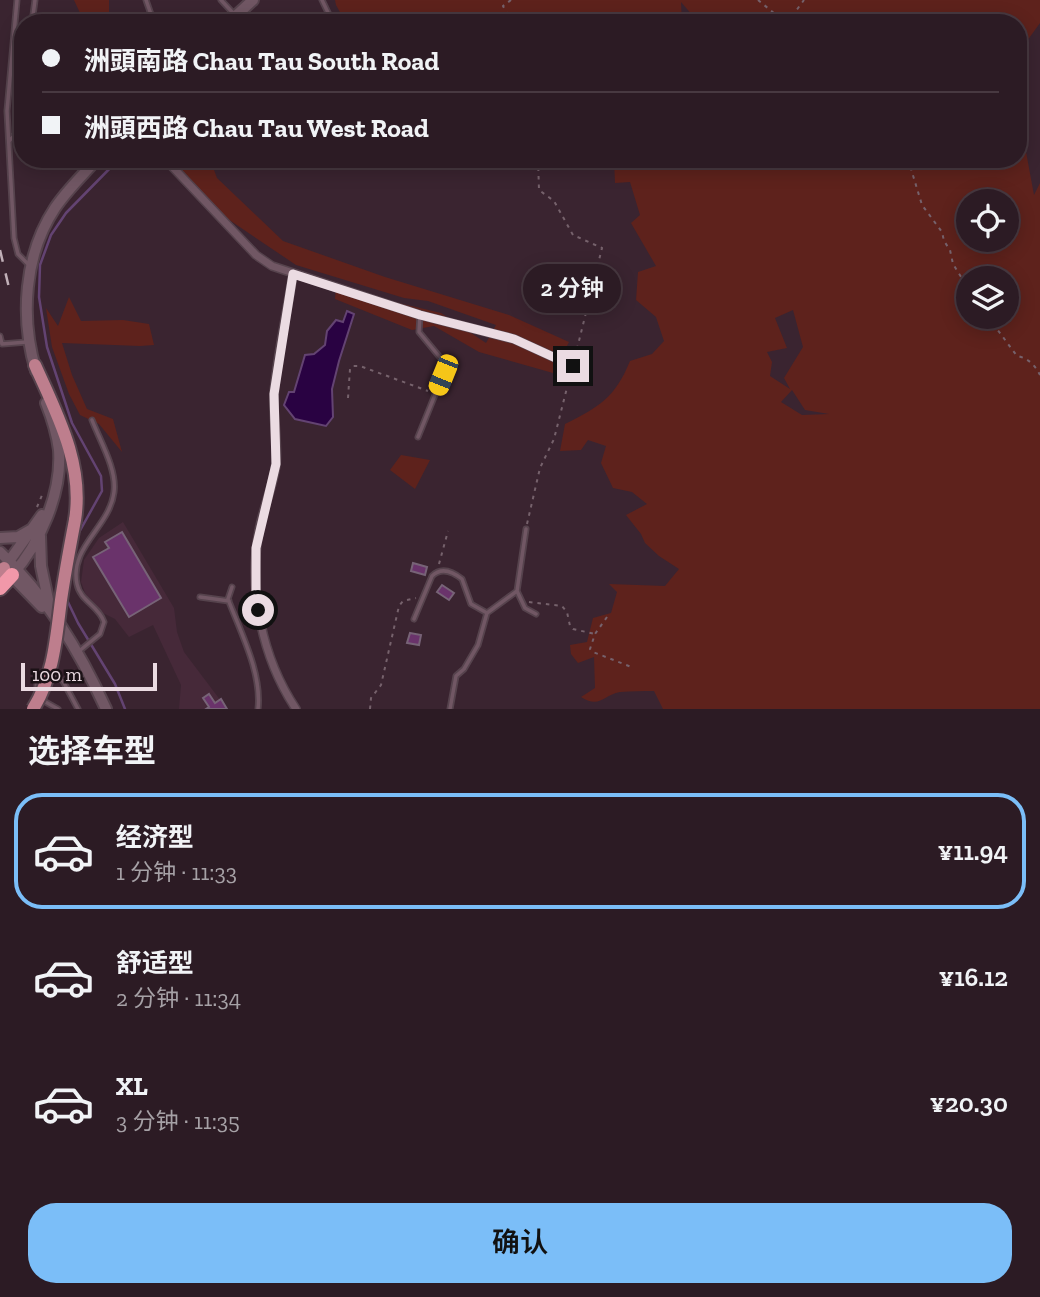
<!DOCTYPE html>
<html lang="zh">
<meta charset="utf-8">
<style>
:root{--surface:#2c1b24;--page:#34242c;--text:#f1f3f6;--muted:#a6a1a6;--line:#483941;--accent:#7bbef8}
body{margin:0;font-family:"Zilla Slab","Noto Sans SC",serif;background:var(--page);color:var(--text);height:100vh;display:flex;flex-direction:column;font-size:26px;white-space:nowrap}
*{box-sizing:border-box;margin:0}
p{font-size:23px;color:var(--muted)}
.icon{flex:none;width:38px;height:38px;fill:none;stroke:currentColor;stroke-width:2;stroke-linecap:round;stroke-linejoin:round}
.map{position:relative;height:709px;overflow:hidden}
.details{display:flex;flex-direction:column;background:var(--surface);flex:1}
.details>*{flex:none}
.guide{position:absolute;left:14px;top:14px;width:1013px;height:154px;border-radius:28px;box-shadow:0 4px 18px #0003,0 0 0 2px var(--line);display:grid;align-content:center;height:154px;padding:0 28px;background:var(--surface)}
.buttons{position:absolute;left:956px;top:189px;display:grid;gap:14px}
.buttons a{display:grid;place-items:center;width:63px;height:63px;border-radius:50%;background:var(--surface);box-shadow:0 4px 18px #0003,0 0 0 2px var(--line);font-size:35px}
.scale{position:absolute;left:21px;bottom:18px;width:136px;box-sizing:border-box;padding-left:7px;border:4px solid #ebdbe2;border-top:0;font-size:19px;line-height:24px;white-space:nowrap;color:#ebdbe2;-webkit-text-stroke:5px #1b1116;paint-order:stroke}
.end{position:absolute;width:32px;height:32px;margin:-16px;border:9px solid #ebdbe2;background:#111;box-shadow:0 0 0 4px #111}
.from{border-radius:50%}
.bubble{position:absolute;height:49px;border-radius:24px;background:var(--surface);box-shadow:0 4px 18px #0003,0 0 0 2px var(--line);font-size:23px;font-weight:600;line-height:49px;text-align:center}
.car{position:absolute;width:21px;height:42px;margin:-21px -10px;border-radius:9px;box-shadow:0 0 5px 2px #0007;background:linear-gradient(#f5c518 24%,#345 0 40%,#f5c518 0 76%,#345 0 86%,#f5c518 0)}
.guide b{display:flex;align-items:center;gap:24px;height:66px;font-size:26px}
.guide b+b{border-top:2px solid var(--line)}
.guide i{width:18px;height:18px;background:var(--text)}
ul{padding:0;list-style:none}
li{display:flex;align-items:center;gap:21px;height:116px;margin:0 14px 10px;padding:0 14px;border:4px solid transparent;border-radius:28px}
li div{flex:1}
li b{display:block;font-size:26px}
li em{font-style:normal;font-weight:600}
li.selected{border-color:var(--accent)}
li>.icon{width:63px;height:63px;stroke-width:1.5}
h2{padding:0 28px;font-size:32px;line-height:84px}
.button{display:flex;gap:14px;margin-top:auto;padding:14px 28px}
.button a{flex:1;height:80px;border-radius:28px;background:var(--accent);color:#111;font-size:28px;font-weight:600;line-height:80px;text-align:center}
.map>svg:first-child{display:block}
.built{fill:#462939}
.green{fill:#5e221c;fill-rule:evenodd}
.water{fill:#290242;stroke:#634372;stroke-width:2}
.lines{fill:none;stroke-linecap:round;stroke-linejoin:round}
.stream{stroke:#634372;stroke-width:2.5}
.building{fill:#6a336b;stroke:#776377;stroke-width:2}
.lane-casing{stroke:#56434d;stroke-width:7}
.street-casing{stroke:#56434d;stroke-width:10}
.secondary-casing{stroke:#56434d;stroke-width:14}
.primary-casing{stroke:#56434d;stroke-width:16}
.highway-casing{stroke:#56434d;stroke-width:18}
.path{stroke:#76626c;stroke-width:2;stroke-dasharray:3.5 5;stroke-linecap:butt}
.lane{stroke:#715764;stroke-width:3.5}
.street{stroke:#715764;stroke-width:7}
.secondary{stroke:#715764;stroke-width:10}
.primary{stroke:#be7e8d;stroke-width:12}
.highway{stroke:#f198a9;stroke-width:14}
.rail{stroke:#c1b0b8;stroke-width:2.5;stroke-dasharray:12 12;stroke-linecap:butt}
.primary-bridge-casing{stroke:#56434d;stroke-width:16;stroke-linecap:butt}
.primary-bridge{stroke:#be7e8d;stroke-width:12}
.route{stroke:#ebdbe2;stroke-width:9}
</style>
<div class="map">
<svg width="1040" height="709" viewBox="0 0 1040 709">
<rect width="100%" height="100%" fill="#3a2430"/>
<path class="built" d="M123 522 174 608 177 632 184 652 227 709H179L181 685 153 625 129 637 115 619 103 613 88 601 81 582 84 560 99 538Z"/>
<path class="green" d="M74 0H109V17L102 23H76L80 13Z
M335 0H1040V23L1019 52 1018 23H699L681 2 682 23H346L336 5Z
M1019 114 1034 195 1040 183V709H663L654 691C643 691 631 691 620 692 603 695 600 709 581 697L595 688 594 657 578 663 571 654 570 645 587 642 593 618 611 613 617 592 609 584 665 586 679 569 659 556 645 543 641 534 626 515 647 504 632 492 613 488 601 463 606 446 588 440 581 450 560 451 565 424C599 407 615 398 630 361L652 354 664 341 656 317 636 300 638 272 656 266 631 223 640 215 630 182 615 183 614 159H1018ZM968 201H1006V240H968ZM968 278H1006V317H968ZM793 310 803 347 784 378 790 389 770 376 772 362 767 352 787 348 775 318ZM792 390 805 410 829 414 802 415 781 402Z
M173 159H210L217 178 283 241 385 277 509 315 569 342 553 373 479 352 434 326 412 330 335 299 336 288 441 313 486 343 496 325 428 301 404 298 296 265 216 211Z
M69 297 81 321 123 320 149 324 154 345 140 346 62 343 72 375 87 409 113 419 122 452 99 424 80 415 69 394 52 347 46 308 58 326Z
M401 455 430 460 415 489 390 470Z"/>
<path class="water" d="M347 311 354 314 339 361 332 389 333 417 326 426 295 419 284 405 289 392H294L305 355 314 354 325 345 327 331 336 320 343 322Z"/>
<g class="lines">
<path class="stream" d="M77 536 102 491 101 476 72 423 47 347 39 297 40 265 51 235 66 213 119 159
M67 600 78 623 115 684 125 709"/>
</g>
<path class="building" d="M122 532 161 598 129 617 93 557 109 548 105 542Z
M413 563 427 567 425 575 411 571Z
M442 585 454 593 449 600 437 592Z
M410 633 421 635 419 645 407 643Z
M209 694 215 703 221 699 227 709H206L209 707 203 698Z"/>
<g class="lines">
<g class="lane-casing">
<path id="lane" d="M17 0 7 111 14 238 18 254 30 266
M146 0 154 23
M221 0 234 14
M322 0 333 23
M32 23 35 0
M9 141 23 127
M0 336 2 344 27 342
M418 437 443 375V361L419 332 420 315
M232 587 228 599C241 633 262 673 258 709
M517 591 525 608 536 614
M200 597 229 601
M414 619 432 576C441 567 452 571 462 579L471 604 487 613
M78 652 100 634 104 622C99 606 80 601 77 584 69 547 110 527 114 492 117 469 100 441 92 420
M52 673 63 681 78 709
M37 690V680L44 674
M42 700 58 709
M450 709 456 676 464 669 478 645 487 613 517 591 526 529"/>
</g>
<g class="street-casing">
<path id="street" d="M165 159 256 255 272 266 420 315 514 339 573 366
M293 274C287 314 277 355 274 395 273 418 278 441 276 464 273 487 263 508 259 531 248 590 262 658 296 709"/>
</g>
<g class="secondary-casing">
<path id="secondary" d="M228 23 253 0
M36 371C20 318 24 255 55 208 67 190 83 175 97 159
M40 536 41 566 49 604
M0 538 18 537 32 529
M0 552C47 597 79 650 106 709
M5 567 42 515
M7 571 42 607
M12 575C40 544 62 493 59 450 57 434 52 418 46 403"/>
</g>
<g class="primary-casing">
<path id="primary" d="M35 365C57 414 84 464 75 520
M0 572 4 568"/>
</g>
<g class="highway-casing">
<path id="highway" d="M0 588 12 575"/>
</g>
<path class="path" d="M511 0 503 6 512 23
M758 0 786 23
M787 23 804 0
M538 159 539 190 554 201 573 235 602 248 575 357
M908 159 922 205 942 232 944 241 950 250 953 264 968 288
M988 317 1017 356C1028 358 1035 365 1040 375
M348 398 350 369 353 366H360L428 391
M37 507 43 493
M527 524 540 468 554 439 571 372
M439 564 448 531
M529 602 562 606 567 612 570 626 573 629 595 634
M607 617 595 634 590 649 593 652 634 668
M370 709 371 698 381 685 399 606 403 601 416 598"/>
<use href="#lane" class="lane"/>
<use href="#street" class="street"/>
<use href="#secondary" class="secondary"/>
<use href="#primary" class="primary"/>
<use href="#highway" class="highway"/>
<path class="rail" d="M0 250 10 292"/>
<g class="primary-bridge-casing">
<path id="primary-bridge" d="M33 709C54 675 56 638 61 600 65 573 70 546 75 520"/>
</g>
<use href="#primary-bridge" class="primary-bridge"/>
</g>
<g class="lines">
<path class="route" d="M258 610 256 590V548L276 464 274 394 293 274 420 315 514 339 573 366"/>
</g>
</svg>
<div class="buttons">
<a><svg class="icon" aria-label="locate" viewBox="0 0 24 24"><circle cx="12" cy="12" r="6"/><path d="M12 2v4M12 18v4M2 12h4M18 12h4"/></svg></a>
<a><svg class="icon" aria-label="layers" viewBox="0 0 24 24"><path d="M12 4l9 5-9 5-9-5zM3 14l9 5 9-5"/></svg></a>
</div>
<div class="scale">100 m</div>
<i class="end from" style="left:258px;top:610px"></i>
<i class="end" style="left:573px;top:366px"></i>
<div class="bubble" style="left:523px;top:264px;width:98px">2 分钟</div>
<i class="car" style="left:443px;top:375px;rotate:202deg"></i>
<div class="guide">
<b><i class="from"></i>洲頭南路 Chau Tau South Road</b>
<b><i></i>洲頭西路 Chau Tau West Road</b>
</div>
</div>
<section class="details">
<h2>选择车型</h2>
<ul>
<li class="selected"><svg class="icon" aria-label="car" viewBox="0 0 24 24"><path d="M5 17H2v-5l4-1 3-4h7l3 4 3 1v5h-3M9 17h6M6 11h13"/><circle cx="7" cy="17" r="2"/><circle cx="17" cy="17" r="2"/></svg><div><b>经济型</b><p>1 分钟 · 11:33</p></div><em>¥11.94</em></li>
<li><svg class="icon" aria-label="car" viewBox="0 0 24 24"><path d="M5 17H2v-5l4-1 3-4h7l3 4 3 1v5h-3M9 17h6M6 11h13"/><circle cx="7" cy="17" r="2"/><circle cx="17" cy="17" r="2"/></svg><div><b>舒适型</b><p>2 分钟 · 11:34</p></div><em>¥16.12</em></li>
<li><svg class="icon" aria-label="car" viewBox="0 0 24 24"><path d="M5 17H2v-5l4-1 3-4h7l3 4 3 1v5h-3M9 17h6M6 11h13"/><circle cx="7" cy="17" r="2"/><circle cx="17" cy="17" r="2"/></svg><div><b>XL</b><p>3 分钟 · 11:35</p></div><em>¥20.30</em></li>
</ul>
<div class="button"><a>确认</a></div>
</section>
